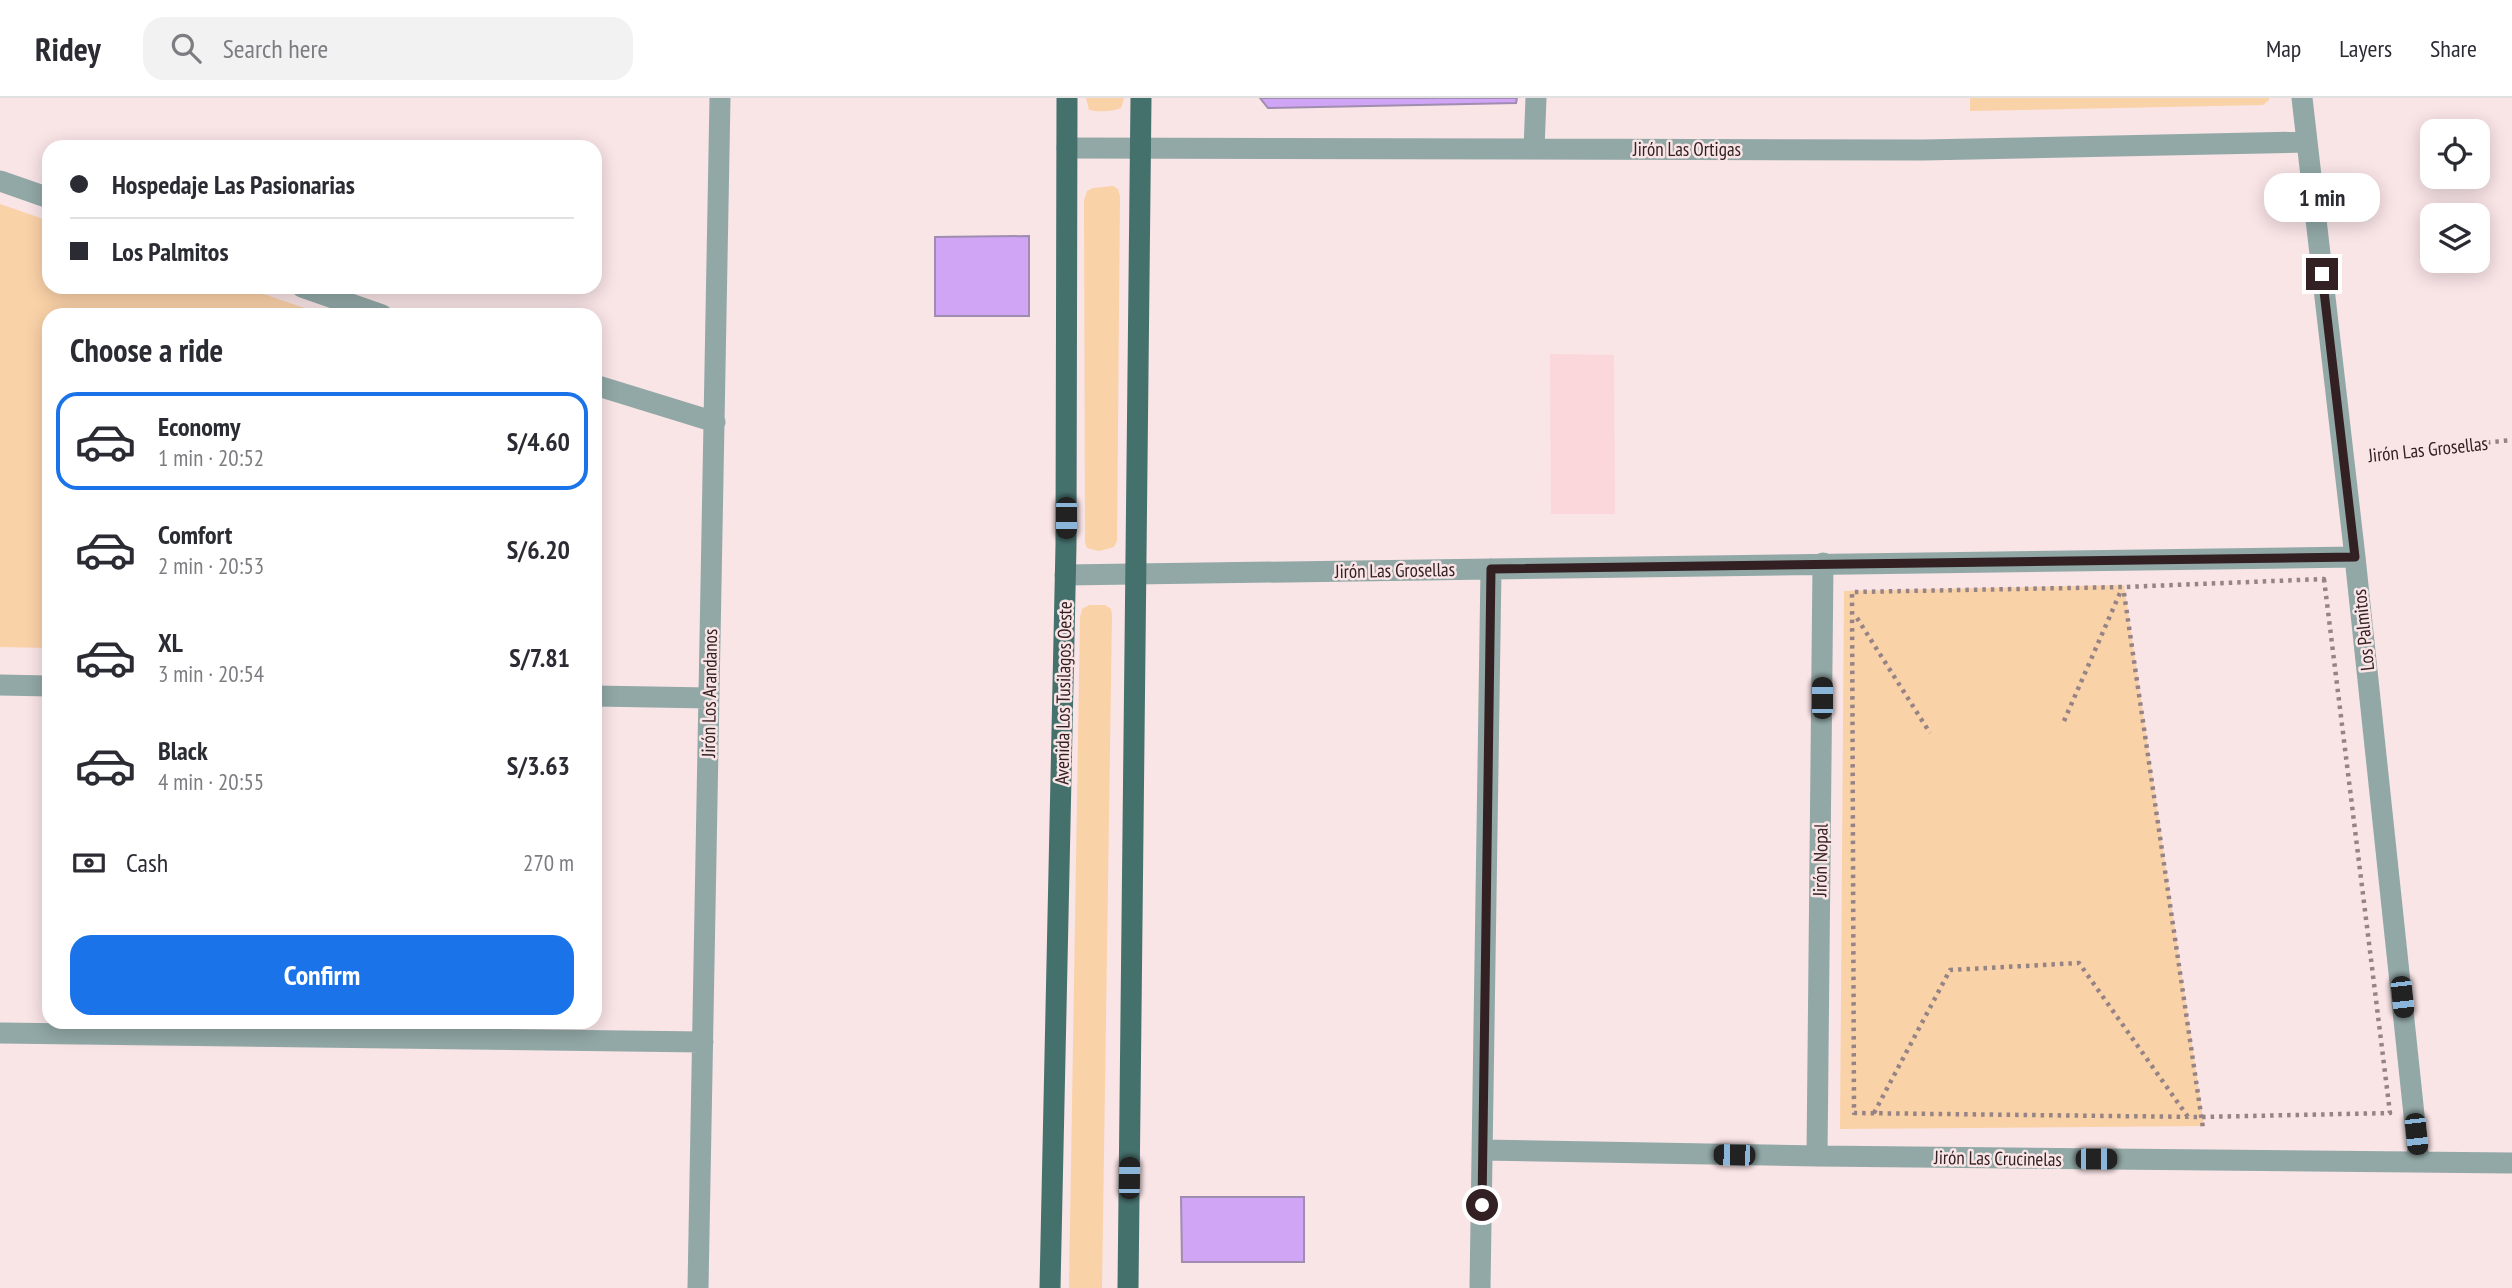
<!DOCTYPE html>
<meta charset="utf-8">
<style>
:root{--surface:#fff;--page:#f2f2f3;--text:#2b2b33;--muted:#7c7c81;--line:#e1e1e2;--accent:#1a73e8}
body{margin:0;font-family:"PT Sans Narrow",sans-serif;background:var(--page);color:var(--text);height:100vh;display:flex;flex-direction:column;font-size:26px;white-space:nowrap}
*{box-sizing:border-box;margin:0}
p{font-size:23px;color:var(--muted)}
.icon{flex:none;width:38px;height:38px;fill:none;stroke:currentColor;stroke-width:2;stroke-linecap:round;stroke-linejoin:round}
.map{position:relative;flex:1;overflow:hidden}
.side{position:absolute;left:42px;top:210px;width:560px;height:721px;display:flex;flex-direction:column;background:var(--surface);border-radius:21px;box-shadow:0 4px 18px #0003}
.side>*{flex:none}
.hud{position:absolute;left:42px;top:42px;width:560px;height:154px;border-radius:21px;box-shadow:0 4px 18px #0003;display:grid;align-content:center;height:154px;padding:0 28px;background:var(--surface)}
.tools{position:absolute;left:2420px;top:21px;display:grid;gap:14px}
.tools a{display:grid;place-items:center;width:70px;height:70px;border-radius:14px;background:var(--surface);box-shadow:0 4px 18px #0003;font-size:35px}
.end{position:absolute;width:32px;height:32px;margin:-16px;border:9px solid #322023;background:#fff;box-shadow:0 0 0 4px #fff}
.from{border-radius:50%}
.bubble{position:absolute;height:49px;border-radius:21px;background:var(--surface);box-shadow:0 4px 18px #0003;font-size:23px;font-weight:700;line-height:49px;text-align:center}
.car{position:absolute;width:21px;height:42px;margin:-21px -10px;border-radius:9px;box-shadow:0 0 5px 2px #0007;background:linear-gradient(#222 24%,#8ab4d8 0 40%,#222 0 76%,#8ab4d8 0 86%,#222 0)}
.hud b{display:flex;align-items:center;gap:24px;height:66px;font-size:26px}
.hud b+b{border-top:2px solid var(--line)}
.hud i{width:18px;height:18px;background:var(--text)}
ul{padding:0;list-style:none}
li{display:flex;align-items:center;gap:21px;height:98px;margin:0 14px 10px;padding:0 14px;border:4px solid transparent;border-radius:21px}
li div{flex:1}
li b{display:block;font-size:26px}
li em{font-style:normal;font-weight:700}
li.on{border-color:var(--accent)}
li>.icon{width:63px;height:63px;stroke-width:1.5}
h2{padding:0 28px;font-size:32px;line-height:84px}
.pay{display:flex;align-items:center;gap:18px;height:77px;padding:0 28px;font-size:26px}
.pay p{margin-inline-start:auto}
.primary-button{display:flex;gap:14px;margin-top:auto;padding:14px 28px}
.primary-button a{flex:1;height:80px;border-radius:21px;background:var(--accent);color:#fff;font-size:28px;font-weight:700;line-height:80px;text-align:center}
header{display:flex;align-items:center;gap:42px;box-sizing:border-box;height:98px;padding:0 35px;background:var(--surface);border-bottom:2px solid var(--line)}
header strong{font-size:33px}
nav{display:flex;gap:38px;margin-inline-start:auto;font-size:24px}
.search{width:490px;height:63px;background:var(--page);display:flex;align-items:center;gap:18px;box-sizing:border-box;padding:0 24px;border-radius:21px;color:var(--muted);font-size:26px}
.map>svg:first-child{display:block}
.built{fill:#fbd6db}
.green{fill:#fad2a8}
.building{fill:#d1a5f5;stroke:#a08cb1;stroke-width:2}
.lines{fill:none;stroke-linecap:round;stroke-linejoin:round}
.path{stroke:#968385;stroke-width:4.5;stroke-dasharray:3.5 5;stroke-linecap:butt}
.street{stroke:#91a8a6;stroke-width:21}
.primary{stroke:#45716d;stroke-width:21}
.route{stroke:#322023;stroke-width:9}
.labels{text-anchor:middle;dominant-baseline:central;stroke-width:5;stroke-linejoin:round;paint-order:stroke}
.street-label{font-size:19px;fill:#322023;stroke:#f9e4e6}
</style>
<header>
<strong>Ridey</strong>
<div class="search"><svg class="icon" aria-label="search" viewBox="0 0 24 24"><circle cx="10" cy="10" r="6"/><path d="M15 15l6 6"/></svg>Search here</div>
<nav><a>Map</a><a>Layers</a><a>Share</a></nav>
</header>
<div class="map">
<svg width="2512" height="1190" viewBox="0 0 2512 1190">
<rect width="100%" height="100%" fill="#f9e4e6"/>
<path class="built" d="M1550 256 1614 257 1615 416H1551Z"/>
<path class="green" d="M1086 0H1124L1121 10C1111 14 1099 14 1089 12Z
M1970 0H2269V2L2263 7 1970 13Z
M1113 88 1118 91 1120 98 1117 443 1114 449 1099 453 1087 450 1085 445 1084 102 1087 93 1093 90Z
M0 106 49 123V189H243L325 217H49V550L0 549Z
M2124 487 2204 1028 1840 1031 1844 493Z
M1089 507H1105L1111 511 1112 517 1102 1190H1069L1080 519 1082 511Z"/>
<path class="building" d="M1260 0H1517L1516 5 1268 10Z
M1029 138V218H935V139Z
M1181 1099H1304V1164H1182Z"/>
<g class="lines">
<path class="path" d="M2377 356 2512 342
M2324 481 2390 1015 2201 1019 1854 1015 1852 494 2124 489Z
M2124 495 2203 1030
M1857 520 1930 635
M2064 623 2120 495
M1874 1015 1950 872 2079 865 2188 1019"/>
<path class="street" d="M2302 0 2355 459 2419 1064
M1067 50 1923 52 2306 44
M1534 51 1536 0
M0 83 49 100
M302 189 382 217
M595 287 715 324
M1065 477 2355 459
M0 587 49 588
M595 598 709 600
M0 935 703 944
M1483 1052 1817 1058 2512 1065
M1817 1058 1823 465
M698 1190 720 0
M1480 1190 1491 471"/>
<path class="primary" d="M1050 1190 1066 447 1067 0
M1128 1190 1141 0"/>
</g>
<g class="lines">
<path class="route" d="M1482 1107 1491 471 2355 459 2322 176"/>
</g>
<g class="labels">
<g class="street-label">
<text x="1687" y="51">Jirón Las Ortigas</text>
<text transform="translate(2428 351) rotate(-6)">Jirón Las Grosellas</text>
<text transform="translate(1395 472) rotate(-1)">Jirón Las Grosellas</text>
<text transform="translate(2363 532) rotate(-96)">Los Palmitos</text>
<text transform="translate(709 595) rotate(-89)">Jirón Los Arandanos</text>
<text transform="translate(1063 595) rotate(-89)">Avenida Los Tusilagos Oeste</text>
<text transform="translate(1820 762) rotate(-89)">Jirón Nopal</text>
<text transform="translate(1998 1060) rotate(1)">Jirón Las Crucinelas</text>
</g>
</g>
</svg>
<div class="tools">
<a><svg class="icon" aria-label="locate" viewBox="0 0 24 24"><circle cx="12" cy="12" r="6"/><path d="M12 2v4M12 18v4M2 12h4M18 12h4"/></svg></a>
<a><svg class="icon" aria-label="layers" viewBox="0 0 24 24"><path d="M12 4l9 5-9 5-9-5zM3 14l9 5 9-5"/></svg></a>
</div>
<i class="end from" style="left:1482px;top:1107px"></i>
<i class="end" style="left:2322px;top:176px"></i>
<div class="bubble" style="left:2264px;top:75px;width:116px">1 min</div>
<i class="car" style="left:1066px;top:420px;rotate:180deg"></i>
<i class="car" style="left:1822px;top:600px;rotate:0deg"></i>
<i class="car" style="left:2402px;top:899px;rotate:174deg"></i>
<i class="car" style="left:2416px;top:1036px;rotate:174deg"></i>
<i class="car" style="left:1734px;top:1057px;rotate:271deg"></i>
<i class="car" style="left:2096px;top:1061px;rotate:90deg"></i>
<i class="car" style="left:1129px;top:1080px;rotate:1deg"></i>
<div class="hud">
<b><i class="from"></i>Hospedaje Las Pasionarias</b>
<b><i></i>Los Palmitos</b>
</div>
<section class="side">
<h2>Choose a ride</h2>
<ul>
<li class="on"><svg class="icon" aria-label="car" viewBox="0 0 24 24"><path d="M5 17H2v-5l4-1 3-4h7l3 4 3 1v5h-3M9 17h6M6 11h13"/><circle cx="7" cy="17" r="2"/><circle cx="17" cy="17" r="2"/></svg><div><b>Economy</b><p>1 min · 20:52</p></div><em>S/4.60</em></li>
<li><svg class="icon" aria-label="car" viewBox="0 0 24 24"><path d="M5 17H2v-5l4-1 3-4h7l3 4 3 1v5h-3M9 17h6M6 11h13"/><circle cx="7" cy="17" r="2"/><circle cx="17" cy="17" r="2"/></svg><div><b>Comfort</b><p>2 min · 20:53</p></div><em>S/6.20</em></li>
<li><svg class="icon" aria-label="car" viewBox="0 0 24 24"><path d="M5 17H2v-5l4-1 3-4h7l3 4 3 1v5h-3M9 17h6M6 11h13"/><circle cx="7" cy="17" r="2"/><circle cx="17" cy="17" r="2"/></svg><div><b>XL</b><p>3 min · 20:54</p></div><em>S/7.81</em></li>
<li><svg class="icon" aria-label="car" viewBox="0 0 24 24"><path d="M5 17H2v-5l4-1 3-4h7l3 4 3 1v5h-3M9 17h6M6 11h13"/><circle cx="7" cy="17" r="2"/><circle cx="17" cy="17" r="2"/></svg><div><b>Black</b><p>4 min · 20:55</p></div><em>S/3.63</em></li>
</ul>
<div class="pay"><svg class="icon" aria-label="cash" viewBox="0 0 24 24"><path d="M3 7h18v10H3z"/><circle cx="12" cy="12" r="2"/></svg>Cash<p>270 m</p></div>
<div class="primary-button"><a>Confirm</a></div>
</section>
</div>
